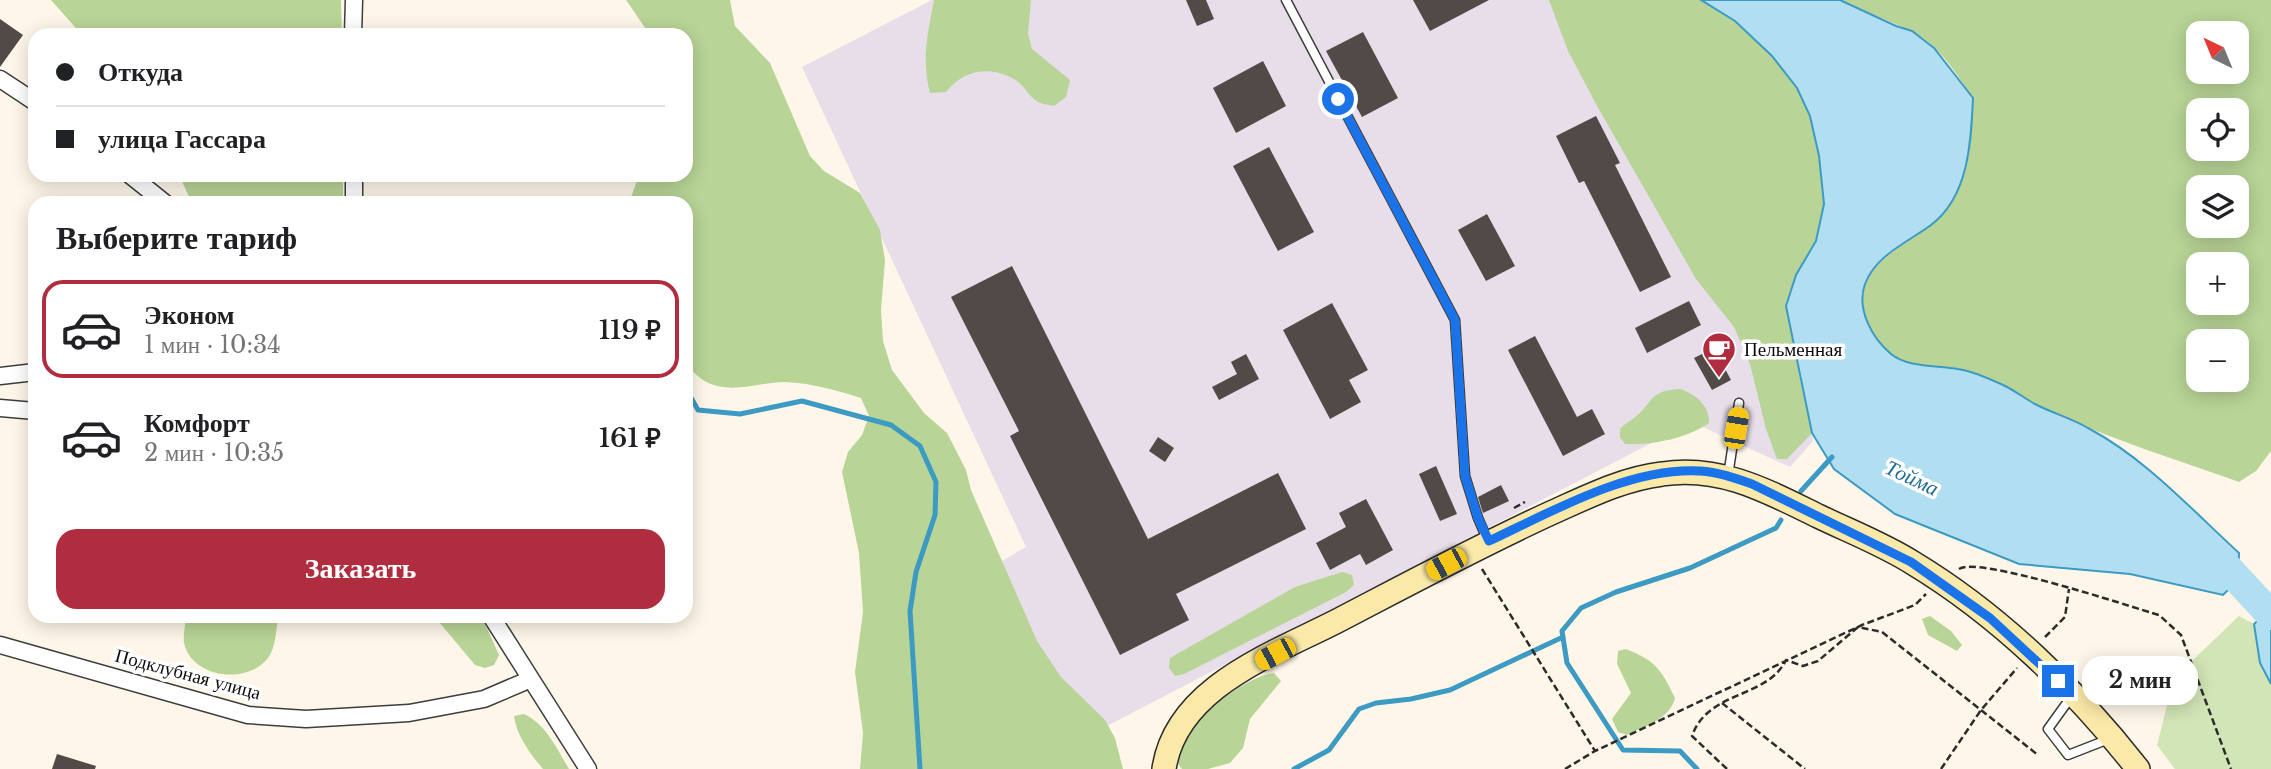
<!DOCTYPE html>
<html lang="ru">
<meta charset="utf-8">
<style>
:root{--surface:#fff;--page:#f6f6f6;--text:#202124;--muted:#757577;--line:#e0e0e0;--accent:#b02d3f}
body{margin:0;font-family:"Libre Baskerville",serif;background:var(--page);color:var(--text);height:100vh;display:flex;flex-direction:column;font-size:26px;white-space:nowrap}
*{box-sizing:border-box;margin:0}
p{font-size:23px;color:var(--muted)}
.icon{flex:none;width:38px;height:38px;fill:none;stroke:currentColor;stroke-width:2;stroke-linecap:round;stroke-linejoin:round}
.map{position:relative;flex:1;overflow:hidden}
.panel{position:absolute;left:28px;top:196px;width:665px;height:427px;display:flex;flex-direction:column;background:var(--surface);border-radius:21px;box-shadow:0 4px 18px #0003}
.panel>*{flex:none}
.guide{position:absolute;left:28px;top:28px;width:665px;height:154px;border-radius:21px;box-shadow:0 4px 18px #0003;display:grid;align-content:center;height:154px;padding:0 28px;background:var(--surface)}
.needle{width:46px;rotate:317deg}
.controls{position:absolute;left:2186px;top:21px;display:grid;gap:14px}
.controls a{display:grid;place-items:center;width:63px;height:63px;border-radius:14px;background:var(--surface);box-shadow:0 4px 18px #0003;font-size:35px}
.end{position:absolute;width:32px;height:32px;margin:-16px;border:9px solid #1a73e8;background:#fff;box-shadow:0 0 0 4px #fff}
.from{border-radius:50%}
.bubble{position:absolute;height:49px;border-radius:21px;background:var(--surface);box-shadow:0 4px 18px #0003;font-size:23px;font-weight:600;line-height:49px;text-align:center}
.car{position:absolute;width:21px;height:42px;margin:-21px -10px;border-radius:9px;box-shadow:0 0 5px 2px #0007;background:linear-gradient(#f5c518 24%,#345 0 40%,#f5c518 0 76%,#345 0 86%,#f5c518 0)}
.guide b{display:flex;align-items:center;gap:24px;height:66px;font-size:26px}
.guide b+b{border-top:2px solid var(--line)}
.guide i{width:18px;height:18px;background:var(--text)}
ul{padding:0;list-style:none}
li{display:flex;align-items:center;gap:21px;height:98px;margin:0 14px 10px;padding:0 14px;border:4px solid transparent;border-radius:21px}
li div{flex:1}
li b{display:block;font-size:26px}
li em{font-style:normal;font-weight:600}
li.on{border-color:var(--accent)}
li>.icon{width:63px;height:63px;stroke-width:1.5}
h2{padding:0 28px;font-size:32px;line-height:84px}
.button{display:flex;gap:14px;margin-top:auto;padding:14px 28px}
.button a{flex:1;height:80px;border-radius:21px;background:var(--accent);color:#fff;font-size:28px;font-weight:600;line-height:80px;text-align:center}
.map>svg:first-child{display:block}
.industrial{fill:#e7dee9}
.green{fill:#d2e5b6}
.forest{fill:#b8d496;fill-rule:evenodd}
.water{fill:#b1dff1;stroke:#3d9ac3;stroke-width:2}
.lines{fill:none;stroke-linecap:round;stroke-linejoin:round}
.stream{stroke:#3d9ac3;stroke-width:5}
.river{stroke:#b1dff1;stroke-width:30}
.building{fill:#524a47}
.service-casing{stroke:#3d3d3d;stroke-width:11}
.minor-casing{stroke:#3d3d3d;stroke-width:19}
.secondary-casing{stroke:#2c2c2c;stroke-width:26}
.path{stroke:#2c2c2c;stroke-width:2.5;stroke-dasharray:7 3.5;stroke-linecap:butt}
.service{stroke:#fff;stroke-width:8}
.minor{stroke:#fff;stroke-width:16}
.secondary{stroke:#fae9a8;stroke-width:23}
.route{stroke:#1a73e8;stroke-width:9}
.labels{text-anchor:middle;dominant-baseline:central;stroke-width:7;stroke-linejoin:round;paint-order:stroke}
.poi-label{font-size:19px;fill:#0a0a0a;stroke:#fff;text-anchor:start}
.street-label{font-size:19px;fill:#0a0a0a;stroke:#fff}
.water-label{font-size:21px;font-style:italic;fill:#1d6a92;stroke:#fff}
</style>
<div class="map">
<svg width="2271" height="769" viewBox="0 0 2271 769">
<rect width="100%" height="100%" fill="#fef7e9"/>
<path class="industrial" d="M932 0H1581L1810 404 1813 441 1790 467 1692 422 1078 741 997 564 1026 547 802 67Z"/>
<path class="green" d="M2239 616 2254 624 2260 663 2271 684V769H2175L2157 745 2174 678Z"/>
<path class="forest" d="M51 0H341L342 35H82Z
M626 0H730L735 26 770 63 810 156 824 171 860 193 880 230 885 260 881 310 883 341 892 370 924 413 947 433 966 470 971 490 1037 641 1061 677 1105 720 1115 738 1123 769H860L863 733 855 672 863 612 859 553 842 472 848 452 862 435 869 416 861 398C835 390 812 383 785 382 758 382 729 396 703 380 697 376 692 370 686 366V203H629L639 175H686V35H650Z
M934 0H1031L1028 34 1032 49 1070 80 1066 97 1054 106C1049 105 1042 104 1038 102 1028 96 1024 84 1014 79 989 65 963 70 946 92L930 93C921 60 928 33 934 0Z
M1549 0H1701L1735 21 1772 56 1797 88 1810 116 1819 156 1824 204 1816 241 1796 275 1800 378 1812 433 1787 459H1777L1766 429 1750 364 1734 327 1696 279 1596 104 1568 51Z
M1840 0H2271V451L2256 471 2239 482C2189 464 2138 448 2089 428 2048 412 2011 388 1969 373 1946 364 1914 371 1892 355 1871 340 1855 305 1867 281 1876 263 1889 256 1903 243 1914 234 1953 198 1959 187 1972 165 1972 123 1973 98 1957 75 1938 43 1911 31 1887 20 1864 11 1840 0ZM2198 33H2236V72H2198ZM2198 110H2236V149H2198ZM2198 187H2236V226H2198ZM2198 264H2236V303H2198ZM2198 341H2236V380H2198Z
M179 175H343V203H192Z
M1681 389C1696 395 1710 406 1709 423 1686 439 1652 445 1625 444L1620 437V429C1624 424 1629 422 1634 418 1654 403 1648 390 1681 389Z
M1342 572 1352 575 1354 585 1346 592 1184 674 1175 676 1169 668 1170 658 1295 587Z
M187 616H279C276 627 276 643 271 653 254 686 192 680 184 643 183 635 185 624 187 616Z
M434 616H478L486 626 499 655 494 665 485 668 475 665Z
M1930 616 1951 631 1962 645 1957 651 1928 635 1922 619Z
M1626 649C1656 661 1661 669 1675 698 1670 719 1645 726 1627 735L1618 732 1612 719 1631 693 1617 664 1618 651Z
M1274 673 1281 681 1250 719 1243 748 1230 763 1208 769H1182L1175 760C1181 728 1241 677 1274 673Z
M524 714C546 724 557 749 569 769H543C531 755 516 735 514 716Z"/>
<path class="water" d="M1701 0H1840L1896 26 1912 31 1934 48 1973 98C1971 142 1969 196 1931 225 1908 242 1876 255 1865 284 1856 309 1872 338 1891 354 1908 368 1938 365 1958 369 1972 371 1990 379 2003 385 2014 390 2024 398 2035 404 2052 413 2071 418 2088 428 2145 458 2192 510 2239 553L2238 580 2223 595 2130 574 2019 564 1895 514 1834 469 1812 433 1786 306 1796 275 1816 241 1824 204 1819 156 1810 116 1797 88 1772 56 1735 21Z
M2271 608V684L2260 663 2254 624Z"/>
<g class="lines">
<path class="stream" d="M686 389 698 410 740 414 802 401 891 425 920 446 936 482 935 515 916 572 910 611 920 769
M1801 491 1832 457
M1294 769 1329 750 1359 709 1376 703 1411 699 1450 690 1563 637
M1697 769 1680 751 1623 750 1567 663 1562 631 1581 608 1616 592 1690 568 1776 528 1781 520"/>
<path class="river" d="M2209 554 2219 559 2271 615"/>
</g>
<path class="building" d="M1186 0H1206L1214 19 1197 26Z
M1413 0H1489L1430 31Z
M0 19 23 35 0 67Z
M1363 32 1398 98 1362 117 1326 51Z
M1263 61 1286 106 1236 133 1213 88Z
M1596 116 1620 163 1615 165 1671 277 1640 292 1584 181 1579 183 1556 136Z
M1269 147 1314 232 1278 251 1233 166Z
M1487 214 1515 266 1486 281 1458 230Z
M1012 266 1148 539 1278 473 1306 529 1176 594 1189 620 1120 655 1010 436 1019 431 951 297Z
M1689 301 1701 325 1647 353 1635 328Z
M1332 303 1368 370 1349 380 1361 402 1330 419 1283 330Z
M1535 336 1577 417 1592 409 1605 434 1563 456 1508 350Z
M1714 348 1731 380 1712 390 1694 358Z
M1246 354 1259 379 1219 400 1212 387 1237 374 1231 362Z
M1158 437 1174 448 1165 462 1149 451Z
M1436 466 1457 514 1440 521 1419 474Z
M1501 485 1509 501 1483 513 1478 497Z
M1366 499 1393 550 1366 565 1360 554 1330 570 1316 543 1346 527 1339 513Z
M57 754 96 766 95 769H52Z"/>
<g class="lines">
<g class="service-casing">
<path id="service" d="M1286 0 1455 320 1465 476 1478 518 1488 541
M1728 476 1739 403
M2071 697 2048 729 2068 755 2109 739"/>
</g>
<g class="minor-casing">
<path id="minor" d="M353 35 354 0
M0 79 35 102
M130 175 165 203
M354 175V203
M0 376 35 372
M0 408 35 411
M491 616 588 769
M0 645 248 715 306 719 409 713 484 699 531 679"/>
</g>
<g class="secondary-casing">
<path id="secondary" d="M1164 769C1176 686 1276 653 1341 619 1410 583 1479 546 1551 513 1587 497 1622 479 1662 474 1720 465 1767 491 1818 516 1849 531 1883 544 1913 563 1999 615 2076 690 2138 769"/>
</g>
<path class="path" d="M1514 508 1525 502
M1482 569 1595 751
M1959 569C1979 556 2128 606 2159 615L2181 635 2231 769
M2045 637 2065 617 2069 589
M1722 703 1805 769
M1565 769 1595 751 1862 625 1915 605 1926 594
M1727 769 1692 736C1708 690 1767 699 1786 660L1803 666 1818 661 1858 627 1882 632 2038 755
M1941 769 1981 710 2017 668"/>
<use href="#service" class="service"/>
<use href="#minor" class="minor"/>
<use href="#secondary" class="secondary"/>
</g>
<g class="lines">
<path class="route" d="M1338 99 1455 320 1465 476 1478 518 1489 541C1551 512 1629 467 1700 471 1718 472 1735 478 1752 484L1911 562 1990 618 2058 681"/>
</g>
<defs>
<g id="cafe-pin" transform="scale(1.75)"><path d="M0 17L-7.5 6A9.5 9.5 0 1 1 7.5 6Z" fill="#b02d3f" stroke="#fff"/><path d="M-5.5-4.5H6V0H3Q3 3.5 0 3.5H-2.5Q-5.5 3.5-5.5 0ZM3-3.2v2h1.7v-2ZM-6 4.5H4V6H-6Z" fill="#fff"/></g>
</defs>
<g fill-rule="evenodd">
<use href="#cafe-pin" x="1719" y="349"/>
</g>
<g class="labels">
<g class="poi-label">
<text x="1744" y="349">Пельменная</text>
</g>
<g class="street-label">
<text transform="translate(188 674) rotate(15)">Подклубная улица</text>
</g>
<g class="water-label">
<text transform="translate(1912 478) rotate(25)">Тойма</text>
</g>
</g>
</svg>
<div class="controls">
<a><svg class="needle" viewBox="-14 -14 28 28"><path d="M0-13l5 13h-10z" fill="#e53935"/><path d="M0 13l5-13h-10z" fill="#757577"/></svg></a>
<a><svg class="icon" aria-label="locate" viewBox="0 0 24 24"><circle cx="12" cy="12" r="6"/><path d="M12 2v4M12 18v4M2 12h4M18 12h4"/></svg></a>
<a><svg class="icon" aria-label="layers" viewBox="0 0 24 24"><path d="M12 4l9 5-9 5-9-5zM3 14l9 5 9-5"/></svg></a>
<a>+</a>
<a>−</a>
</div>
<i class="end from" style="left:1338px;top:99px"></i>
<i class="end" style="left:2058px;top:681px"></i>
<div class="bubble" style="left:2082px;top:656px;width:116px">2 мин</div>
<i class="car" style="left:1736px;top:428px;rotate:9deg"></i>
<i class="car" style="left:1446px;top:564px;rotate:242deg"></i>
<i class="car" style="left:1275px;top:654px;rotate:242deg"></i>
<div class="guide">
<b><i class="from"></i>Откуда</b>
<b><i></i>улица Гассара</b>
</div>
<section class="panel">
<h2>Выберите тариф</h2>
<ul>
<li class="on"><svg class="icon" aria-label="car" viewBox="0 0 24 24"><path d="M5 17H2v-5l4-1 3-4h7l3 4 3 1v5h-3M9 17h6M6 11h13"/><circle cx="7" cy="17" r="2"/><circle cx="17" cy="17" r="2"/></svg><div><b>Эконом</b><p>1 мин · 10:34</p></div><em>119 ₽</em></li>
<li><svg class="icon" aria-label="car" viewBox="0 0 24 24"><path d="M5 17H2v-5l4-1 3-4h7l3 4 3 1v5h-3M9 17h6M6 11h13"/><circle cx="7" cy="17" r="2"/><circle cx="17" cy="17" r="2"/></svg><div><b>Комфорт</b><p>2 мин · 10:35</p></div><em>161 ₽</em></li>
</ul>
<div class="button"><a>Заказать</a></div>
</section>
</div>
